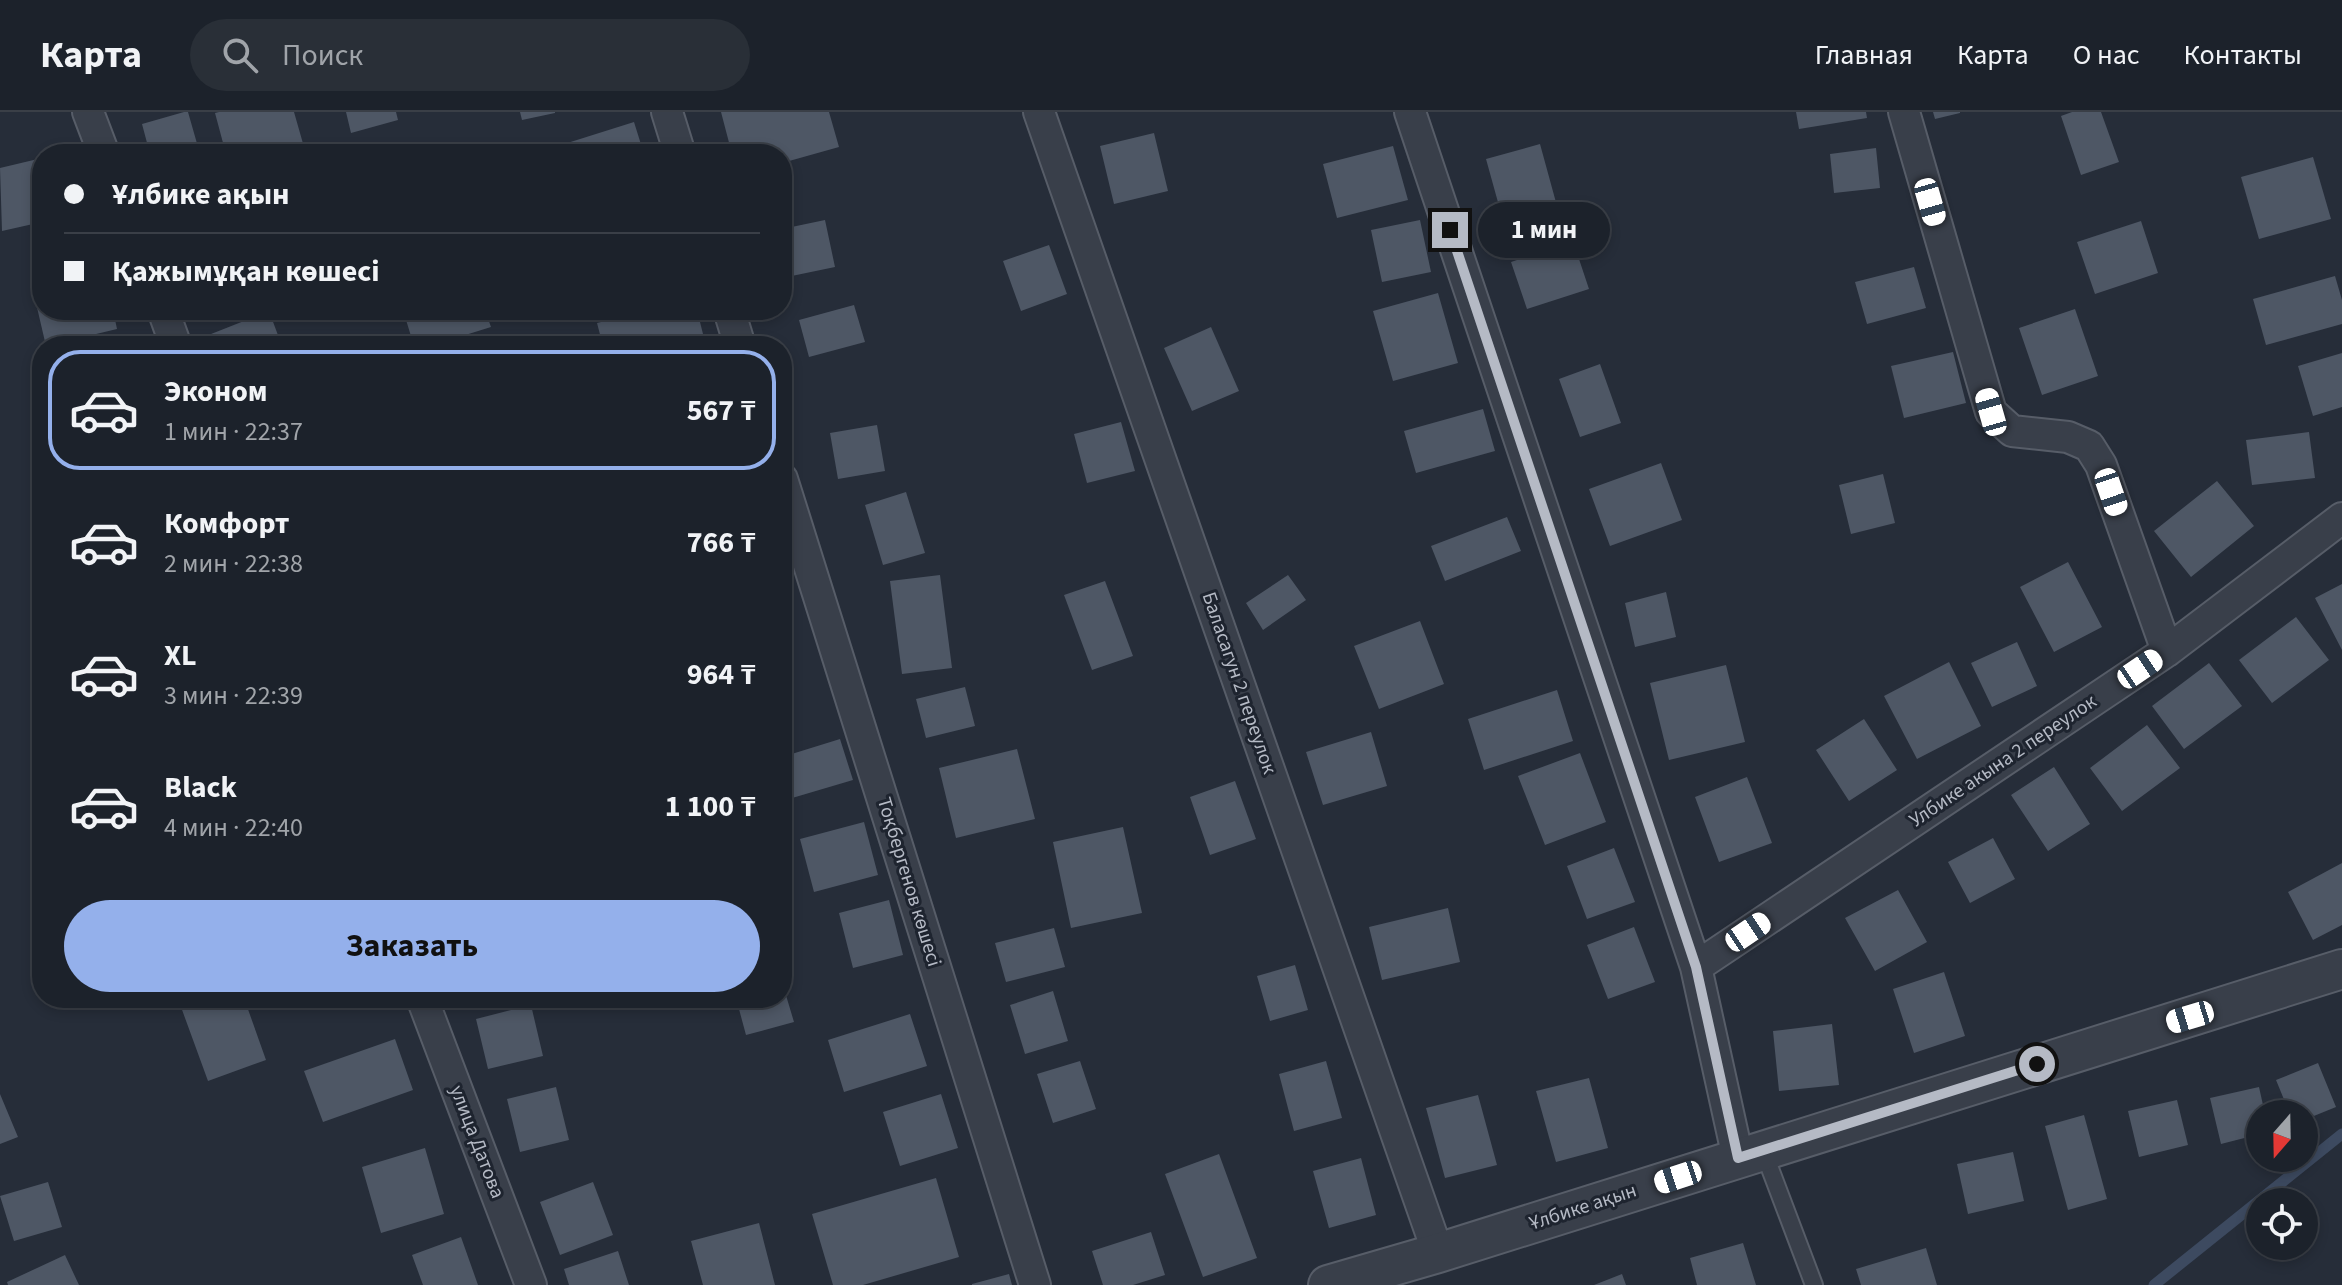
<!DOCTYPE html>
<html lang="ru">
<meta charset="utf-8">
<style>
:root{--surface:#1c222b;--page:#292f37;--text:#f1f3f6;--muted:#a0a4a9;--line:#3a3f47;--accent:#94b0eb}
body{margin:0;font-family:"Source Sans 3",sans-serif;background:var(--page);color:var(--text);height:100vh;display:flex;flex-direction:column;font-size:30px;white-space:nowrap}
*{box-sizing:border-box;margin:0}
p{font-size:26px;color:var(--muted)}
.icon{flex:none;width:44px;height:44px;fill:none;stroke:currentColor;stroke-width:2;stroke-linecap:round;stroke-linejoin:round}
.map{position:relative;flex:1;overflow:hidden}
.details{position:absolute;left:32px;top:224px;width:760px;height:672px;display:flex;flex-direction:column;background:var(--surface);border-radius:32px;box-shadow:0 4px 12px #0003,0 0 0 2px var(--line)}
.details>*{flex:none}
.hud{position:absolute;left:32px;top:32px;width:760px;height:176px;border-radius:32px;box-shadow:0 4px 12px #0003,0 0 0 2px var(--line);display:grid;align-content:center;height:176px;padding:0 32px;background:var(--surface)}
.needle{width:52px;rotate:200deg}
.controls{position:absolute;left:2246px;top:988px;display:grid;gap:16px}
.controls a{display:grid;place-items:center;width:72px;height:72px;border-radius:50%;background:var(--surface);box-shadow:0 4px 12px #0003,0 0 0 2px var(--line);font-size:40px}
.end{position:absolute;width:36px;height:36px;margin:-18px;border:10px solid #b5bac5;background:#111;box-shadow:0 0 0 4px #111}
.from{border-radius:50%}
.bubble{position:absolute;height:56px;border-radius:28px;background:var(--surface);box-shadow:0 4px 12px #0003,0 0 0 2px var(--line);font-size:26px;font-weight:700;line-height:56px;text-align:center}
.car{position:absolute;width:24px;height:48px;margin:-24px -12px;border-radius:10px;box-shadow:0 0 6px 2px #0007;background:linear-gradient(#fff 24%,#345 0 40%,#fff 0 76%,#345 0 86%,#fff 0)}
.hud b{display:flex;align-items:center;gap:28px;height:76px;font-size:30px}
.hud b+b{border-top:2px solid var(--line)}
.hud i{width:20px;height:20px;background:var(--text)}
ul{padding:14px 0 0;list-style:none}
li{display:flex;align-items:center;gap:24px;height:120px;margin:0 16px 12px;padding:0 16px;border:4px solid transparent;border-radius:32px}
li div{flex:1}
li b{display:block;font-size:30px}
li em{font-style:normal;font-weight:700}
li.on{border-color:var(--accent)}
li>.icon{width:72px;height:72px;stroke-width:1.5}
.cta{display:flex;gap:16px;margin-top:auto;padding:16px 32px}
.cta a{flex:1;height:92px;border-radius:48px;background:var(--accent);color:#111;font-size:32px;font-weight:700;line-height:92px;text-align:center}
header{display:flex;align-items:center;gap:48px;box-sizing:border-box;height:112px;padding:0 40px;background:var(--surface);border-bottom:2px solid var(--line)}
header strong{font-size:38px}
nav{display:flex;gap:44px;margin-inline-start:auto;font-size:28px}
.search{width:560px;height:72px;background:var(--page);display:flex;align-items:center;gap:20px;box-sizing:border-box;padding:0 28px;border-radius:44px;color:var(--muted);font-size:30px}
.map>svg:first-child{display:block}
.lines{fill:none;stroke-linecap:round;stroke-linejoin:round}
.stream{stroke:#3d4a60;stroke-width:11}
.building{fill:#4e5765}
.service-casing{stroke:#575d68;stroke-width:20}
.minor-casing{stroke:#575d68;stroke-width:34}
.tertiary-casing{stroke:#575d68;stroke-width:42}
.service{stroke:#393f4a;stroke-width:16}
.minor{stroke:#393f4a;stroke-width:30}
.tertiary{stroke:#393f4a;stroke-width:38}
.route{stroke:#b5bac5;stroke-width:10}
.labels{text-anchor:middle;dominant-baseline:central;stroke-width:6;stroke-linejoin:round;paint-order:stroke}
.street-label{font-size:20px;fill:#b5bac5;stroke:#1e242f}
</style>
<header>
<strong>Карта</strong>
<div class="search"><svg class="icon" aria-label="search" viewBox="0 0 24 24"><circle cx="10" cy="10" r="6"/><path d="M15 15l6 6"/></svg>Поиск</div>
<nav><a>Главная</a><a>Карта</a><a>О нас</a><a>Контакты</a></nav>
</header>
<div class="map">
<svg width="2342" height="1173" viewBox="0 0 2342 1173">
<rect width="100%" height="100%" fill="#262d39"/>
<g class="lines">
<path class="stream" d="M2154 1173 2342 1022"/>
</g>
<path class="building" d="M184 0H188L200 42H150L142 12Z
M219 0H294L306 42H226L215 1Z
M346 0H396L398 8 351 21Z
M520 0H555V1L522 8Z
M721 0H829L839 35 782 51V42H732Z
M1796 0H1866L1867 6 1799 17Z
M1933 0H1960V1L1935 7Z
M2072 0H2101L2119 50 2081 63 2061 4Z
M634 10 644 42H563L561 33Z
M1154 21 1168 79 1114 92 1100 34Z
M1540 32 1563 116 1509 130 1486 47Z
M1393 34 1408 88 1337 106 1323 52Z
M1876 36 1880 76 1834 81 1830 42Z
M2313 45 2331 107 2259 127 2241 65Z
M42 46V110L2 119 0 56Z
M825 108 835 155 782 166V117Z
M1420 108 1431 160 1382 170 1371 118Z
M2141 109 2158 161 2095 182 2077 130Z
M1573 129 1589 177 1527 197 1511 150Z
M1049 133 1067 182 1021 199 1003 149Z
M1914 155 1926 196 1867 212 1855 170Z
M2335 164 2342 188V212L2266 233 2253 187Z
M42 171V198H113L117 217 46 234 32 174Z
M1438 181 1458 251 1393 269 1373 199Z
M854 193 865 230 809 245 799 208Z
M2075 197 2098 264 2042 283 2019 216Z
M403 198H485L491 215 430 234H414Z
M650 198H697L706 234H603L597 211Z
M269 199 282 234H210L206 224Z
M1211 215 1239 279 1192 299 1164 236Z
M1953 240 1966 291 1904 306 1891 254Z
M2342 241V295L2313 304 2298 254Z
M1600 252 1621 311 1580 325 1559 267Z
M1483 297 1495 339 1416 361 1404 319Z
M1121 310 1135 359 1087 371 1074 322Z
M877 313 885 359 838 367 830 321Z
M2309 320 2315 366 2252 373 2246 328Z
M1661 351 1682 408 1610 434 1589 377Z
M1883 362 1895 411 1851 422 1839 373Z
M2217 369 2254 414 2191 465 2154 419Z
M906 380 925 441 883 453 865 393Z
M1507 405 1521 439 1445 469 1431 434Z
M2068 450 2102 515 2054 540 2020 475Z
M940 463 952 556 902 562 890 469Z
M1288 463 1306 488 1263 518 1246 491Z
M782 469 792 504 782 507Z
M1105 469 1133 544 1092 558 1064 483Z
M2342 472V538L2315 486Z
M1666 480 1676 525 1635 535 1625 491Z
M2296 505 2329 548 2272 591 2239 548Z
M1420 509 1444 572 1379 597 1354 534Z
M2017 530 2037 574 1992 595 1971 551Z
M1949 550 1981 614 1917 647 1884 584Z
M2209 551 2242 594 2184 637 2152 594Z
M1726 553 1745 630 1669 648 1650 571Z
M965 575 975 614 926 626 916 587Z
M1557 578 1573 629 1484 658 1468 607Z
M1864 607 1897 658 1849 689 1816 638Z
M2147 613 2180 656 2122 699 2090 656Z
M1371 620 1387 674 1323 693 1306 640Z
M840 627 853 668 782 689V645Z
M1017 637 1035 707 956 726 939 656Z
M1580 641 1606 710 1545 733 1518 664Z
M2054 655 2090 712 2048 739 2011 683Z
M1747 665 1772 731 1719 750 1695 685Z
M1235 669 1256 727 1210 743 1190 685Z
M864 710 878 763 814 780 800 727Z
M1123 715 1142 801 1071 816 1053 730Z
M1993 726 2015 767 1970 791 1948 750Z
M1614 736 1635 790 1587 807 1567 754Z
M2342 751V813L2313 828 2288 780Z
M1898 778 1927 830 1875 859 1845 806Z
M889 788 903 843 853 856 839 801Z
M1448 796 1460 850 1382 868 1369 815Z
M1634 815 1655 870 1608 887 1587 833Z
M1054 816 1065 855 1006 870 995 831Z
M1295 853 1308 898 1270 909 1257 864Z
M1944 860 1965 924 1914 941 1893 877Z
M782 870 794 910 746 923 736 886H782Z
M1053 879 1068 929 1025 942 1010 893Z
M208 886H244L266 948 208 969 181 895Z
M531 893 543 944 488 957 476 907Z
M910 902 927 954 844 980 828 928Z
M1832 912 1839 973 1779 979 1773 919Z
M395 927 413 978 323 1010 304 959Z
M1080 949 1096 997 1053 1011 1037 962Z
M1326 949 1342 1006 1294 1019 1279 962Z
M2318 951 2336 995 2304 1008V1002H2290L2276 968Z
M1589 966 1608 1036 1556 1050 1536 979Z
M556 975 569 1028 520 1040 507 987Z
M2259 975 2265 1002H2260V1022L2221 1032 2210 986Z
M0 982 18 1025 0 1032Z
M941 982 958 1036 900 1054 883 1000Z
M1478 983 1497 1053 1445 1066 1426 996Z
M2177 988 2188 1033 2139 1045 2128 999Z
M2084 1003 2107 1087 2068 1098 2045 1014Z
M425 1036 444 1102 381 1121 362 1055Z
M2013 1040 2024 1089 1968 1102 1957 1052Z
M1219 1042 1257 1146 1203 1165 1165 1062Z
M1361 1046 1376 1103 1329 1116 1313 1059Z
M936 1066 959 1145 863 1173H833L812 1102Z
M48 1070 62 1115 14 1129 0 1084Z
M593 1070 613 1123 560 1143 540 1090Z
M759 1111 775 1173H703L691 1129Z
M1151 1120 1165 1163 1133 1173H1103L1092 1139Z
M461 1125 478 1173H423L412 1143Z
M1743 1131 1756 1173H1697L1690 1146Z
M1926 1136 1937 1173H1861L1856 1157Z
M618 1139 629 1173H569L564 1157Z
M65 1143 79 1173H8L7 1170Z
M1009 1162 1012 1173H972V1172Z
M1622 1162 1626 1173H1594Z"/>
<g class="lines">
<g class="service-casing">
<path id="service" d="M1763 1038 1814 1173"/>
</g>
<g class="minor-casing">
<path id="minor" d="M88 0 104 42
M667 0 680 42
M1039 0 1438 1141
M1410 0 1696 855 1738 1046
M1904 0 1991 300 2012 319 2068 325 2089 334 2101 353 2167 539
M163 198 176 234
M729 198 740 234
M782 367 1035 1173
M1696 855 2167 539 2342 406
M422 886 531 1173"/>
</g>
<g class="tertiary-casing">
<path id="tertiary" d="M1328 1173 1438 1141 2342 857"/>
</g>
<use href="#service" class="service"/>
<use href="#minor" class="minor"/>
<use href="#tertiary" class="tertiary"/>
</g>
<g class="lines">
<path class="route" d="M1450 118 1696 855 1738 1046 2037 952"/>
</g>
<g class="labels">
<g class="street-label">
<text transform="translate(1239 571) rotate(71)">Баласагун 2 переулок</text>
<text transform="translate(2003 649) rotate(-34)">Улбике акына 2 переулок</text>
<text transform="translate(909 770) rotate(73)">Тоқбергенов көшесі</text>
<text transform="translate(477 1030) rotate(69)">улица Датова</text>
<text transform="translate(1583 1095) rotate(-18)">Ұлбике ақын</text>
</g>
</g>
</svg>
<div class="controls">
<a><svg class="needle" viewBox="-14 -14 28 28"><path d="M0-13l5 13h-10z" fill="#e53935"/><path d="M0 13l5-13h-10z" fill="#a0a4a9"/></svg></a>
<a><svg class="icon" aria-label="locate" viewBox="0 0 24 24"><circle cx="12" cy="12" r="6"/><path d="M12 2v4M12 18v4M2 12h4M18 12h4"/></svg></a>
</div>
<i class="end from" style="left:2037px;top:952px"></i>
<i class="end" style="left:1450px;top:118px"></i>
<div class="bubble" style="left:1478px;top:90px;width:132px">1 мин</div>
<i class="car" style="left:1930px;top:90px;rotate:164deg"></i>
<i class="car" style="left:1991px;top:300px;rotate:344deg"></i>
<i class="car" style="left:2111px;top:380px;rotate:161deg"></i>
<i class="car" style="left:2140px;top:557px;rotate:56deg"></i>
<i class="car" style="left:1748px;top:820px;rotate:56deg"></i>
<i class="car" style="left:2190px;top:905px;rotate:253deg"></i>
<i class="car" style="left:1678px;top:1065px;rotate:252deg"></i>
<div class="hud">
<b><i class="from"></i>Ұлбике ақын</b>
<b><i></i>Қажымұқан көшесі</b>
</div>
<section class="details">
<ul>
<li class="on"><svg class="icon" aria-label="car" viewBox="0 0 24 24"><path d="M5 17H2v-5l4-1 3-4h7l3 4 3 1v5h-3M9 17h6M6 11h13"/><circle cx="7" cy="17" r="2"/><circle cx="17" cy="17" r="2"/></svg><div><b>Эконом</b><p>1 мин · 22:37</p></div><em>567 ₸</em></li>
<li><svg class="icon" aria-label="car" viewBox="0 0 24 24"><path d="M5 17H2v-5l4-1 3-4h7l3 4 3 1v5h-3M9 17h6M6 11h13"/><circle cx="7" cy="17" r="2"/><circle cx="17" cy="17" r="2"/></svg><div><b>Комфорт</b><p>2 мин · 22:38</p></div><em>766 ₸</em></li>
<li><svg class="icon" aria-label="car" viewBox="0 0 24 24"><path d="M5 17H2v-5l4-1 3-4h7l3 4 3 1v5h-3M9 17h6M6 11h13"/><circle cx="7" cy="17" r="2"/><circle cx="17" cy="17" r="2"/></svg><div><b>XL</b><p>3 мин · 22:39</p></div><em>964 ₸</em></li>
<li><svg class="icon" aria-label="car" viewBox="0 0 24 24"><path d="M5 17H2v-5l4-1 3-4h7l3 4 3 1v5h-3M9 17h6M6 11h13"/><circle cx="7" cy="17" r="2"/><circle cx="17" cy="17" r="2"/></svg><div><b>Black</b><p>4 мин · 22:40</p></div><em>1 100 ₸</em></li>
</ul>
<div class="cta"><a>Заказать</a></div>
</section>
</div>
